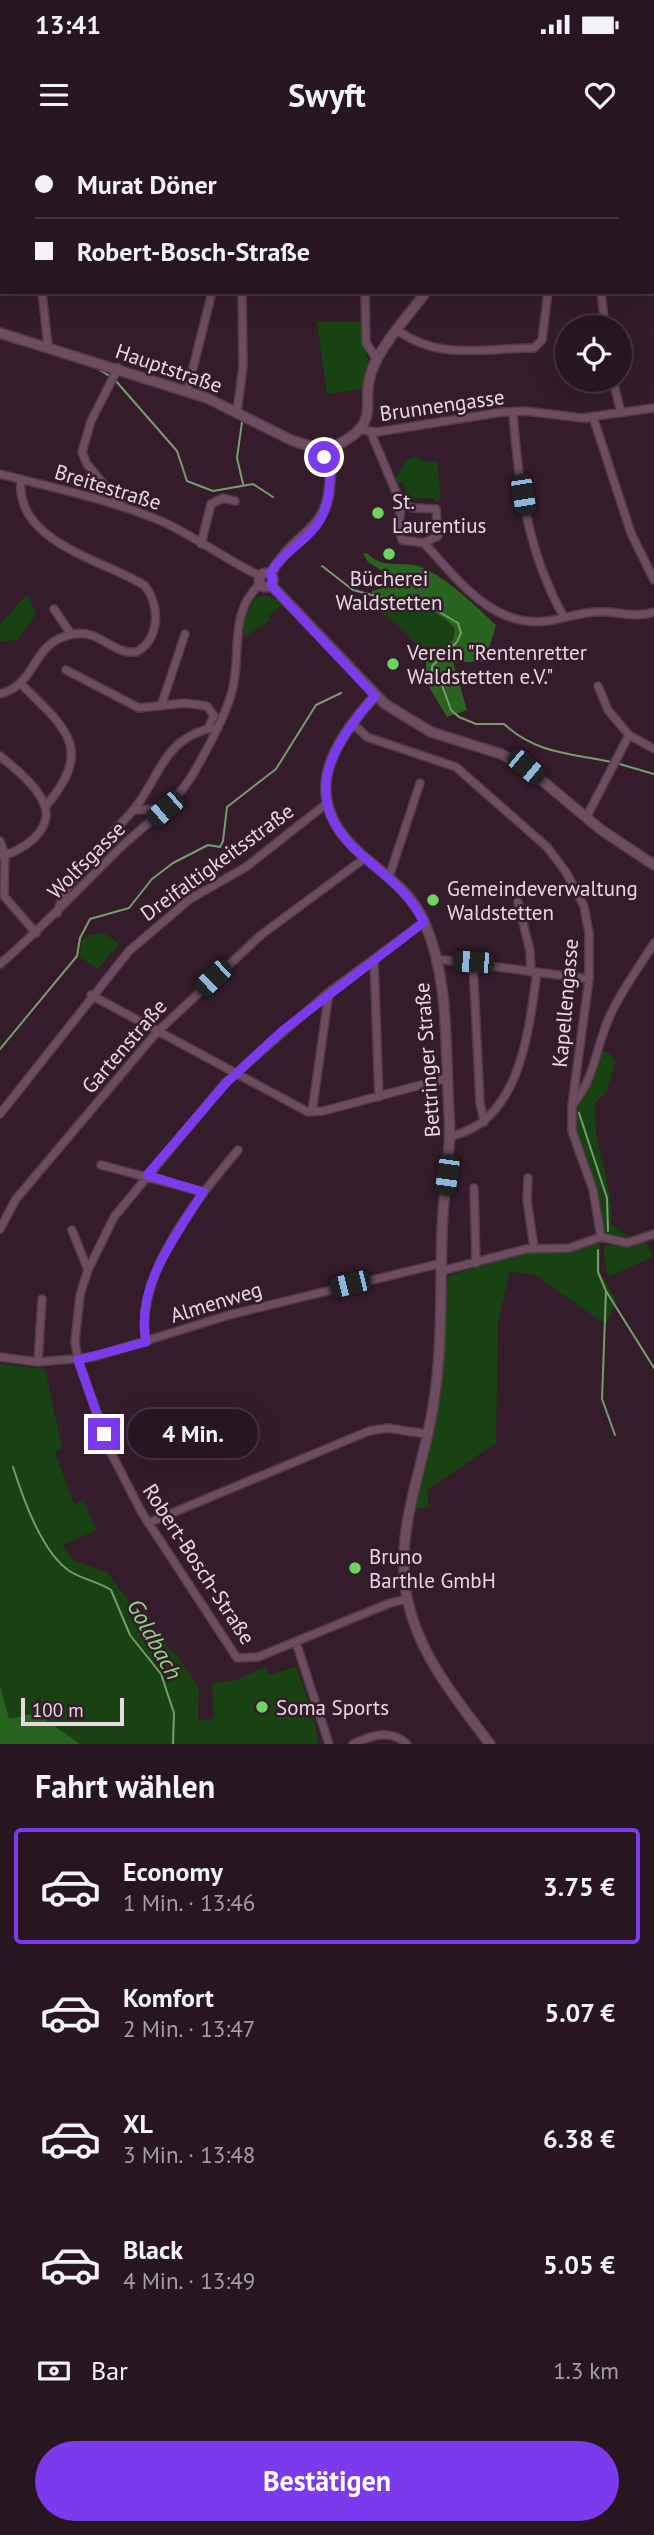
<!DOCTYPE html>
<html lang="de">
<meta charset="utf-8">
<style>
:root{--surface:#271520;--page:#33222d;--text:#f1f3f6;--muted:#a49fa5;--line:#43343e;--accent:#7c3aed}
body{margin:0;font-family:"PT Sans",sans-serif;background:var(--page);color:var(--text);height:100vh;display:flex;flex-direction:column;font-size:26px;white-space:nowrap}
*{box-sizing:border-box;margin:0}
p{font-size:23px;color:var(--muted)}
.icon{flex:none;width:38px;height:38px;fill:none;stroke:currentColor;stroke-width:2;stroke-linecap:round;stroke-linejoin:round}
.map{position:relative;height:1604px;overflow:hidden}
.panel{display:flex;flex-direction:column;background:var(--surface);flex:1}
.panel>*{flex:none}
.guide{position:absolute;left:0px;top:0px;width:654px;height:154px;box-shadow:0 7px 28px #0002,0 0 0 2px var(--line);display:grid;align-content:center;height:154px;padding:0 35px;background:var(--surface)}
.fabs{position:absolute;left:555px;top:175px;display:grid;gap:14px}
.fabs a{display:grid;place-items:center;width:77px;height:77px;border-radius:50%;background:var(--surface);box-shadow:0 7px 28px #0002,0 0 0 2px var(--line);font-size:35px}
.scale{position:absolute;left:21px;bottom:18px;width:103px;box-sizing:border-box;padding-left:7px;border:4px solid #e9d8e1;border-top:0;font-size:19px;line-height:24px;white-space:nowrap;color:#e9d8e1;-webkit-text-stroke:5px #341c2a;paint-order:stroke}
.end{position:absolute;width:32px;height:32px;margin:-16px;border:9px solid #7c3aed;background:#fff;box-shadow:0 0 0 4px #fff}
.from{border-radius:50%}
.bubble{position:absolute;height:49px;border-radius:24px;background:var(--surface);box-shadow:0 7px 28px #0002,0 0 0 2px var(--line);font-size:23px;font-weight:700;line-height:49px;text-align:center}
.car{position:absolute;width:21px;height:42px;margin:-21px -10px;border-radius:9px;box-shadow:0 0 5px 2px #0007;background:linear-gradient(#222 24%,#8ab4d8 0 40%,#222 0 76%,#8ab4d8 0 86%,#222 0)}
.guide b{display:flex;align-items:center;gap:24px;height:66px;font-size:26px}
.guide b+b{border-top:2px solid var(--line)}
.guide i{width:18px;height:18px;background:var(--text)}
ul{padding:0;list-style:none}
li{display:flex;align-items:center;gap:21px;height:116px;margin:0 14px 10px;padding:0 21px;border:4px solid transparent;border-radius:7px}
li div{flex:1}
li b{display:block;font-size:26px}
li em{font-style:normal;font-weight:700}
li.active{border-color:var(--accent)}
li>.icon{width:63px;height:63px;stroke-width:1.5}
h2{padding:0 35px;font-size:32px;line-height:84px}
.pay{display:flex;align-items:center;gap:18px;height:77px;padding:0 35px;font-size:26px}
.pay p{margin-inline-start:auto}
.primary-button{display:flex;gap:14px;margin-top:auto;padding:14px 35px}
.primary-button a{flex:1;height:80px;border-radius:42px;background:var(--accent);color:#fff;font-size:28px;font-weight:700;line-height:80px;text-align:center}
.status{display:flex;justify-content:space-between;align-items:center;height:49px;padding:0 35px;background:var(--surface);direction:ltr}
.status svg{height:19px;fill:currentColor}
header{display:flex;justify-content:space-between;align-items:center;height:91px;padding:0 35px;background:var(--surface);font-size:32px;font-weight:700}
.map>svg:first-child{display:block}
.green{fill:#184212}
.forest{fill:#296320}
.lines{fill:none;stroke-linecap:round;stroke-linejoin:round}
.stream{stroke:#789b6f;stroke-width:2}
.minor-casing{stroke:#513a47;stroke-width:10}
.tertiary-casing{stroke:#513a47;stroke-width:12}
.minor{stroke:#6d4c5f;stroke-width:7}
.tertiary{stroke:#6d4c5f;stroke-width:9}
.route{stroke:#7c3aed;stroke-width:9}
.poi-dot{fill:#6fd360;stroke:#341c2a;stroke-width:2.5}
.labels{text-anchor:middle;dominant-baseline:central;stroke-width:5;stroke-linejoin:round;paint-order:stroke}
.street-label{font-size:21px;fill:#e9d8e1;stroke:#341c2a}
.poi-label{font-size:21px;fill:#e9d8e1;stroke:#341c2a;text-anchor:start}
.water-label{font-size:23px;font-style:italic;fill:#8bda7f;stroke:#341c2a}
</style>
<div class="status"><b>13:41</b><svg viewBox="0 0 49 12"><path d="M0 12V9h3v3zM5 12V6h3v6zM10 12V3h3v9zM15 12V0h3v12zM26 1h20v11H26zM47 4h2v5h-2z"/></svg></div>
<header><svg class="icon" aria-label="menu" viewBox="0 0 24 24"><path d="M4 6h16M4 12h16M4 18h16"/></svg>Swyft<svg class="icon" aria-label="heart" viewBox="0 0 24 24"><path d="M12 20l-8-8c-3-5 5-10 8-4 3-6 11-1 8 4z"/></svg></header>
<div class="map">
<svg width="654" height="1604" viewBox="0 0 654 1604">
<rect width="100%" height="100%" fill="#341c2a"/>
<path class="green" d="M317 182H361L362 203 369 222 364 249 327 254Z
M416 316 424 322 437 321 441 357 436 363 435 358 409 359 403 342 396 343 395 339 406 320Z
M27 454 36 474 17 500 0 502V485Z
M264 455 284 463 269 476 271 479 246 496 243 495 245 474 255 458Z
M374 459C401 461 437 465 455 489L453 498 426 522C422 507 390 474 373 470L366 472 365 463Z
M105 793 119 804 97 829 79 816 82 800 90 795Z
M600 910 610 913 615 923 607 951 595 963C592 1006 614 1042 611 1084L632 1100 608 1096 603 1088 597 1048 576 987 580 942 590 945Z
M645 1100 653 1117 608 1137 603 1111 606 1105 628 1106Z
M593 1104H600V1132L616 1161 606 1185 534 1134 510 1132 498 1182 496 1303 427 1350 429 1367 413 1370 431 1293 448 1136 517 1115 537 1111 564 1113Z
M0 1224 45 1229 62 1308 55 1312 74 1364 84 1360 95 1388V1391L63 1405 74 1421 107 1432 149 1487 177 1516 199 1547 198 1580 214 1579 212 1543 236 1540 266 1526 268 1535 296 1527 312 1570 319 1604H80L36 1573 8 1579 0 1546Z"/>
<path class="forest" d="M367 413C383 431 404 419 423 428 450 440 474 465 496 485L485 522H453L467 570 447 577 426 542V522L453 499 455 489C437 465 401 461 374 459L372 451 389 446 391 436 368 422 363 414Z
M0 1546 9 1579 36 1573 80 1604H0Z"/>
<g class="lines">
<path class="stream" d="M0 198 19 204
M95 227 111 237
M115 240 177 311 187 341 213 351 253 344 273 357
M242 282 237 318 243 344
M322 426 353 450 391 460 424 463 458 483 461 493 457 502 432 526V535L442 545 451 570 459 577 476 584H504C537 614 569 613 611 622
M616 623 654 634
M0 909 77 816 80 798 90 779 129 768 152 739 173 723 208 705 220 707 223 701 227 667 276 629 316 565 341 553
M579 973 607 1058 608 1091
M598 1110V1132L606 1151 654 1228
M606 1151 602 1259 615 1295
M13 1327C23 1358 42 1414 71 1432 83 1439 98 1442 111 1450L130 1495 161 1534 174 1573 173 1604"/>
<g class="minor-casing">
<path id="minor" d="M27 0V2
M133 0V2
M360 0V2
M268 2 269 0
M469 2 471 0
M636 2 638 0
M0 116H2
M653 132H654
M42 152 48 206
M365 152 366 203 377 219
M601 152 605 187
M397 190C439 221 484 208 534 208L542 200 548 152
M118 228 91 281 82 312 87 324 122 366
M613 240 621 273
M187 252 212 152
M237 272 243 226 242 152
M513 272C518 343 528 414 564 477
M593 277 631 393 654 440
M361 290 377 292 503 272 525 271 582 278 654 268
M371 293 401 364 399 388 402 400 424 403 438 396 436 369 413 368 401 364
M0 334C54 348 109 359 161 381 195 396 226 420 260 436
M424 403C457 438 491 488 547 481 563 479 578 473 595 472 614 470 635 479 654 472
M201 404 211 364 223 358 235 361
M54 469 71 494
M66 530 139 568 185 563 207 566 214 576 208 588
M21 544C67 589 94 609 46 666
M0 554C40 543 29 502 74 494 99 489 113 515 136 512 161 499 160 464 144 445 103 420 14 402 21 339
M161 566 185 494
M352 583 367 597 456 627 547 707 566 732 584 766 589 793V839L572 965V991L593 1050 601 1097
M629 595 654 609
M0 616C15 628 37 646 44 664 55 689 21 713 0 716
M134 670 165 669
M586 678 629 595 608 570 598 546
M0 701 5 715 4 756 36 793
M389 737 420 643
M518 762 530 811 531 832
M57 773C70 728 106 703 134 669 151 649 160 619 181 602 190 595 205 588 216 588
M437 819 589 839
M374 820 379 957
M473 822 480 963 484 982
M0 824C41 789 77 750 116 712 143 685 175 666 194 632 208 608 223 581 231 555 243 517 227 474 260 444
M91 855 308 972 323 971 447 938
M574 963C595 937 596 907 609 878 621 850 639 828 654 803
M312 972 329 852
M0 974 129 811 190 759 246 727 326 664
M451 996C520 982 529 890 537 832
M101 1025 203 1052
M528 1038 527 1060 534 1107
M474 1048 476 1123
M0 1089 16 1059 156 893 261 795 365 718
M72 1090 88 1130
M601 1097 627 1103 654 1094
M441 1131 526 1109 569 1108 601 1097
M146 1202C134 1135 197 1059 238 1010
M0 1217 38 1222 94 1217 229 1175 442 1123
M38 1222 42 1159
M148 1383 369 1291 387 1288 427 1294
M407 1459 390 1463 258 1517 237 1518 142 1373 111 1313 78 1220 75 1202 80 1155 88 1130 114 1077 225 943 329 852 424 782
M296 1502 329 1604
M353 1604C372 1595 390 1589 407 1604"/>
</g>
<g class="tertiary-casing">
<path id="tertiary" d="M556 2 558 0
M0 193 207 258 291 300 321 310
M333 307C389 280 355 263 375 223 388 197 409 175 426 152
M259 440a7 7 0 1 1 14 0a7 7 0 1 1-14 0Z
M270 434C301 383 335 395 330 318
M271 445 385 564 431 592 501 614 526 627 600 689 654 725
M375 556C327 609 299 661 363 716 387 736 411 752 424 781 450 840 445 909 449 972 452 1012 443 1051 442 1091 440 1150 443 1209 433 1267 423 1331 394 1391 407 1457 418 1514 456 1559 490 1604"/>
</g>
<use href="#minor" class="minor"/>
<use href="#tertiary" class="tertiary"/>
</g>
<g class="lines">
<path class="route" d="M104 1294 78 1220 146 1202C135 1146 175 1098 203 1052L147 1035 226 943 282 891 424 782C407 749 381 733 355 709 299 656 333 603 375 556L271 445 273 438 270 434C281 415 297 407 312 391 330 372 331 343 330 318L324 317"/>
</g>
<g class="poi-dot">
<circle cx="378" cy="373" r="7"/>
<circle cx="389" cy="414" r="7"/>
<circle cx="393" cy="524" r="7"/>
<circle cx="433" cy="760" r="7"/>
<circle cx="355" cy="1428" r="7"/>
<circle cx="262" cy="1567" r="7"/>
</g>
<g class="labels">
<g class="street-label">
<text transform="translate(169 228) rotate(19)">Hauptstraße</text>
<text transform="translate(442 265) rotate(-8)">Brunnengasse</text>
<text transform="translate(108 347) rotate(17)">Breitestraße</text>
<text transform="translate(86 720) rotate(-45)">Wolfsgasse</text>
<text transform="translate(217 722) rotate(-36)">Dreifaltigkeitsstraße</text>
<text transform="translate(565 863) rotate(-85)">Kapellengasse</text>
<text transform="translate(124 906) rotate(-49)">Gartenstraße</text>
<text transform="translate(427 920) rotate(-94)">Bettringer Straße</text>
<text transform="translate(216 1162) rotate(-17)">Almenweg</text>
<text transform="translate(199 1424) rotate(57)">Robert-Bosch-Straße</text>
</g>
<g class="poi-label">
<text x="392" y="361">St.<tspan x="392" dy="24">Laurentius</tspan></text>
<text x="389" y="438" text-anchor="middle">Bücherei<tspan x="389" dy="24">Waldstetten</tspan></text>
<text x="407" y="512">Verein "Rentenretter<tspan x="407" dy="24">Waldstetten e.V."</tspan></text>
<text x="447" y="748">Gemeindeverwaltung<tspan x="447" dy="24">Waldstetten</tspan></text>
<text x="369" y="1416">Bruno<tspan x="369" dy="24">Barthle GmbH</tspan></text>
<text x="276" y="1567">Soma Sports</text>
</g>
<g class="water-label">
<text transform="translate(155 1499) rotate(61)">Goldbach</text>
</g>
</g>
</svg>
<div class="fabs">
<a><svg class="icon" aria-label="locate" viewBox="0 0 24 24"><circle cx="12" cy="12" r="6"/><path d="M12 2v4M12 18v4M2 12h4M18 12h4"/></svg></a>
</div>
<div class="scale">100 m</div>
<i class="end from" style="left:324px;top:317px"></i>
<i class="end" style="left:104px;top:1294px"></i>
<div class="bubble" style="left:128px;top:1269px;width:130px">4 Min.</div>
<i class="car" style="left:523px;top:355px;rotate:171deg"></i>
<i class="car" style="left:526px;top:627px;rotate:130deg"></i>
<i class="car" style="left:165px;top:669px;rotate:229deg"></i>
<i class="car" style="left:473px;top:822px;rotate:274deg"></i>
<i class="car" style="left:213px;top:838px;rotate:226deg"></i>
<i class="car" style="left:447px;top:1035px;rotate:188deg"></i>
<i class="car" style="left:350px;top:1144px;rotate:256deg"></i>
<div class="guide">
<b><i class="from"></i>Murat Döner</b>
<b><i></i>Robert-Bosch-Straße</b>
</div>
</div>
<section class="panel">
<h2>Fahrt wählen</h2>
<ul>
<li class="active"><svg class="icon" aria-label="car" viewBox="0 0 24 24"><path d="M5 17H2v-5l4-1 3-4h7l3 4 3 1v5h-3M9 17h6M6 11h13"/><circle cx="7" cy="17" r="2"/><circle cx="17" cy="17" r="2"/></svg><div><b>Economy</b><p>1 Min. · 13:46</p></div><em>3.75 €</em></li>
<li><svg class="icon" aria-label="car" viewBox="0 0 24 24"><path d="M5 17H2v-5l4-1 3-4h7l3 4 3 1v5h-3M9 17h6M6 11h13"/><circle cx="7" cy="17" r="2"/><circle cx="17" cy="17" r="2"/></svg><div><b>Komfort</b><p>2 Min. · 13:47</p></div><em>5.07 €</em></li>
<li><svg class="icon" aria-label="car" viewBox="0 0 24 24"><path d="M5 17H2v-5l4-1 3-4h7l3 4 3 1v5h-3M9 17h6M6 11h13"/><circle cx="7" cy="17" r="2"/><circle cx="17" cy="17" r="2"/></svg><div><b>XL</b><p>3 Min. · 13:48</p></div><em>6.38 €</em></li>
<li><svg class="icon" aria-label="car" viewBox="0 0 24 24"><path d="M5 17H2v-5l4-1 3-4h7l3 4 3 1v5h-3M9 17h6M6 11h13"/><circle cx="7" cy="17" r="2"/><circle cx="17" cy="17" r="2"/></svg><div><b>Black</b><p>4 Min. · 13:49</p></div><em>5.05 €</em></li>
</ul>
<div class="pay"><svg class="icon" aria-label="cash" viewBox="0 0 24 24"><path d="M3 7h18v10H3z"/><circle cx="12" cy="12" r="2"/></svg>Bar<p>1.3 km</p></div>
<div class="primary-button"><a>Bestätigen</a></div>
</section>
